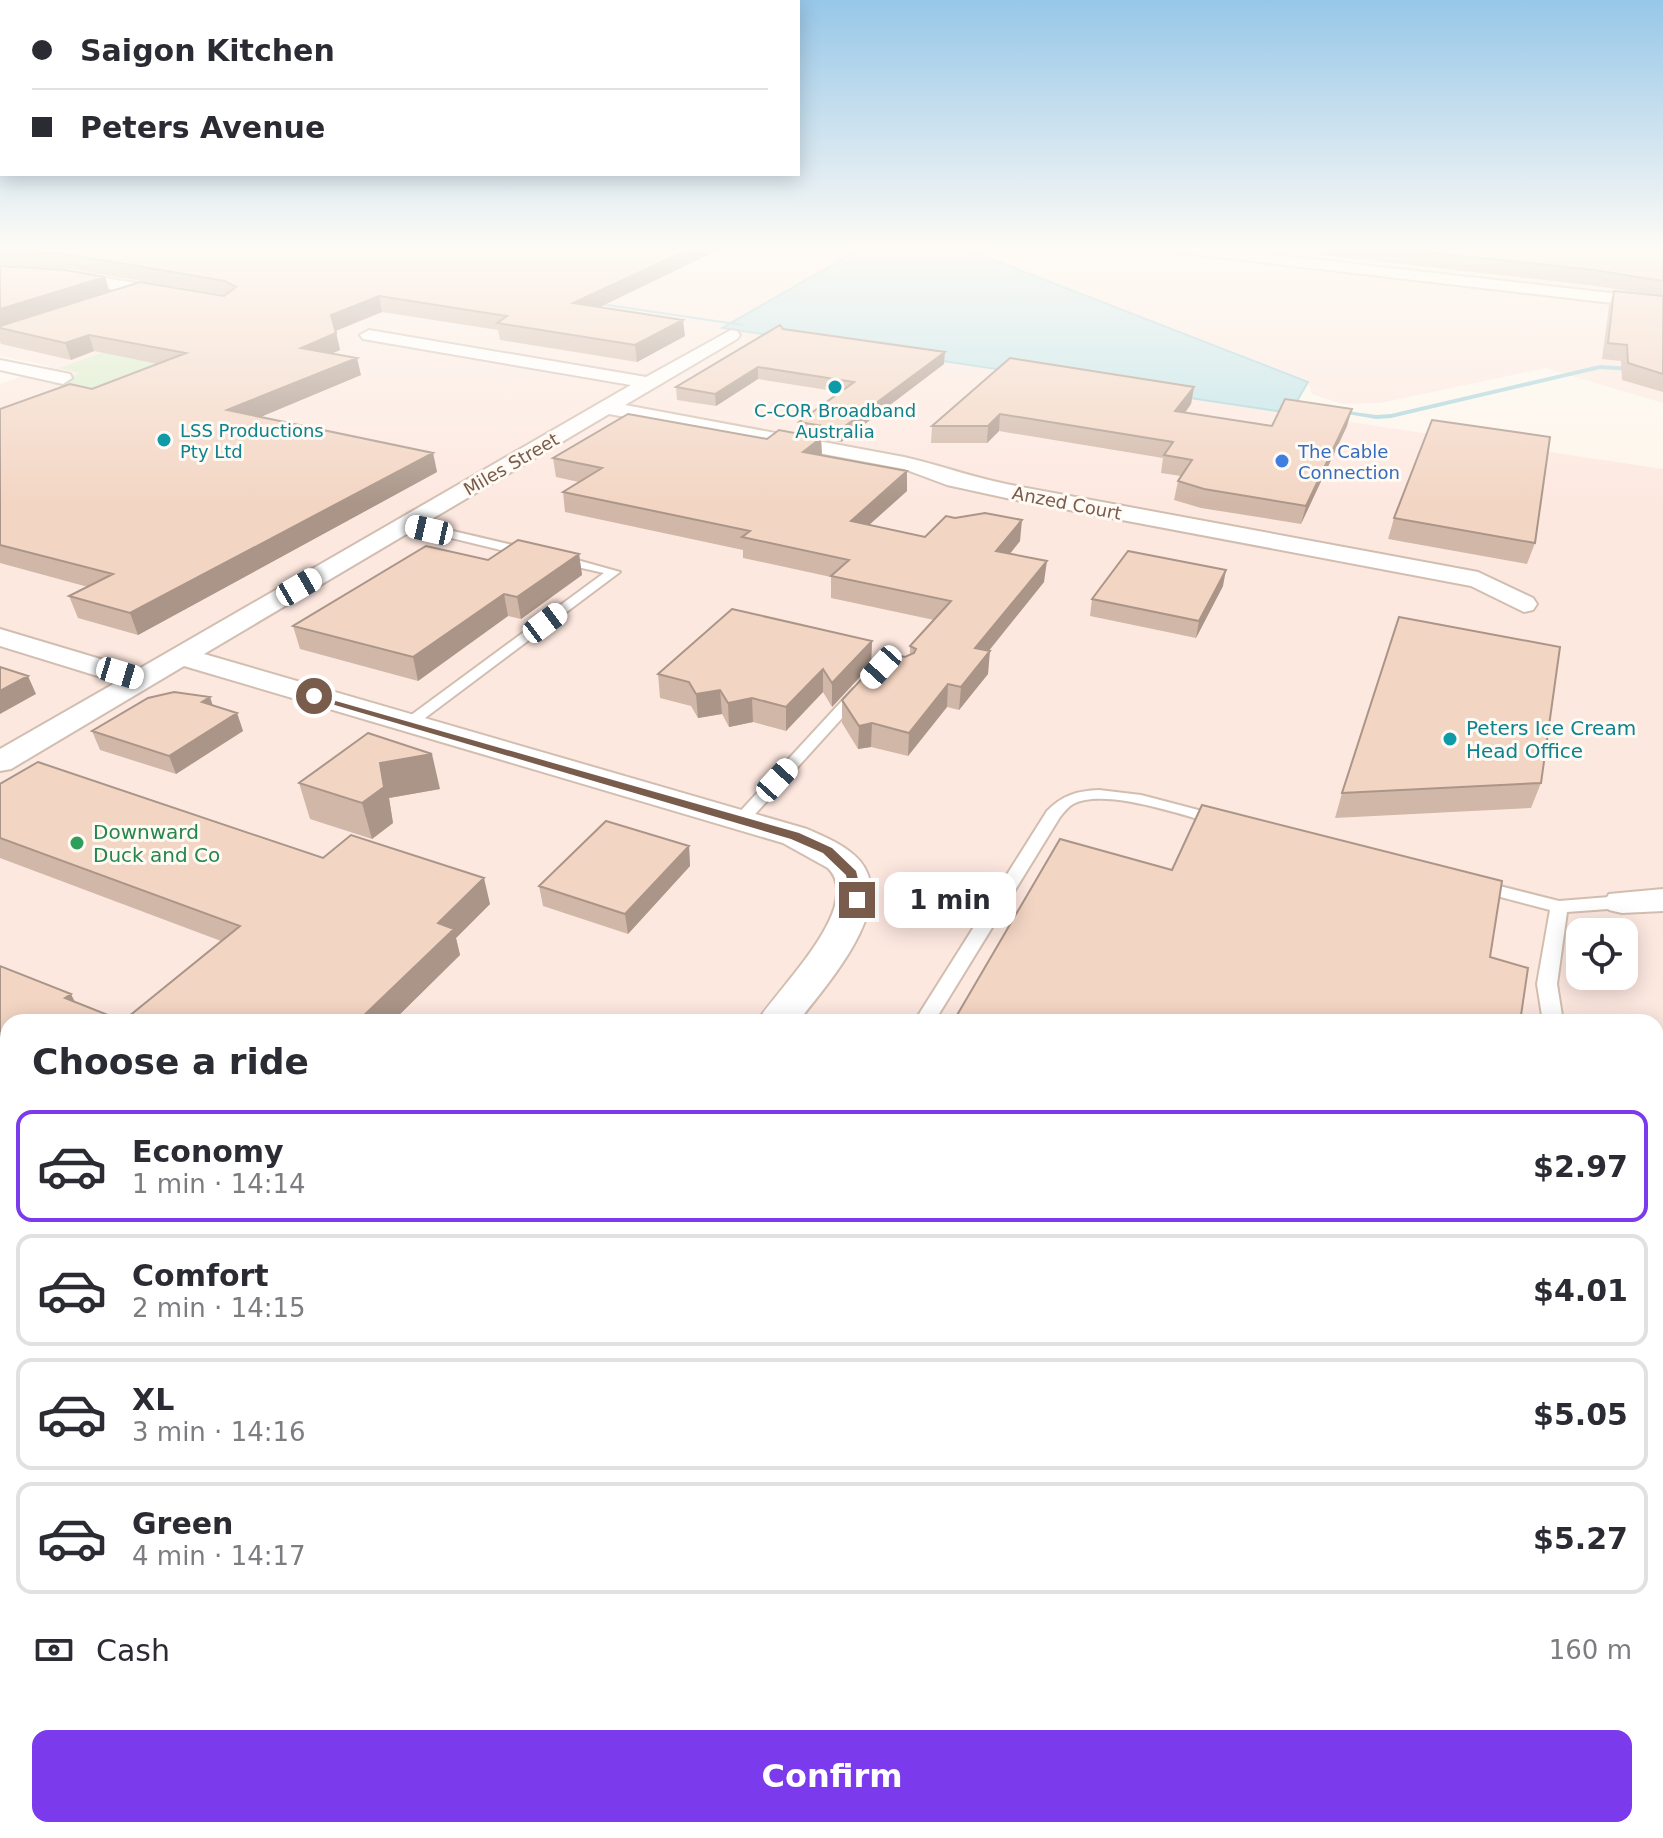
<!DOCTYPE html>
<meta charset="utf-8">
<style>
:root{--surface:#fff;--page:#f7f7f7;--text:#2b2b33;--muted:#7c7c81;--line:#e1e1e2;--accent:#7c3aed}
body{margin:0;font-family:"DejaVu Sans",sans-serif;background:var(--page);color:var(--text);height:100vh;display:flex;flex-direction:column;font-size:30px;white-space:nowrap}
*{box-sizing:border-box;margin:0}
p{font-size:26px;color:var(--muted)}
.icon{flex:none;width:44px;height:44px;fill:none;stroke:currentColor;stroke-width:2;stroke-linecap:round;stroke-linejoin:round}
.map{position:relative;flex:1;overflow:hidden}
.details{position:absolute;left:0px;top:1014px;width:1664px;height:824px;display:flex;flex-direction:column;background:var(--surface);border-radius:24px 24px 0 0;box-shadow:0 4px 20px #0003}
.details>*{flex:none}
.top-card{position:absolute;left:0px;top:0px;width:800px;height:176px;box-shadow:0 4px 20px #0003;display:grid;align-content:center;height:176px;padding:0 32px;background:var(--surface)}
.buttons{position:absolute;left:1566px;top:918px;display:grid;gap:16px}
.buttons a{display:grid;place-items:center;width:72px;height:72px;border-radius:16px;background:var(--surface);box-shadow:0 4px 20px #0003;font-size:40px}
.end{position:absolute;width:36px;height:36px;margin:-18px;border:10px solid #7a5c4d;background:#fff;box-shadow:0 0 0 4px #fff}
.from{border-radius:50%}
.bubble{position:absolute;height:56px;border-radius:16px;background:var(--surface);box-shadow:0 4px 20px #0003;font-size:26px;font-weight:600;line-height:56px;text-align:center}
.car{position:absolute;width:24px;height:48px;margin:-24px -12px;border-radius:10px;box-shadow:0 0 6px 2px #0007;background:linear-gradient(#fff 24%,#345 0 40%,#fff 0 76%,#345 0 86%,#fff 0)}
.top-card b{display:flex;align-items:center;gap:28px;height:76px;font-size:30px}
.top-card b+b{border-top:2px solid var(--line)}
.top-card i{width:20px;height:20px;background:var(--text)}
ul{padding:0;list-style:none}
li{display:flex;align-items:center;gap:24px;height:112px;margin:0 16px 12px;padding:0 16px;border:4px solid var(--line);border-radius:16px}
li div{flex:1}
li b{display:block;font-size:30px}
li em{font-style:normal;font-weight:600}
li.on{border-color:var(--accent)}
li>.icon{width:72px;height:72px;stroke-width:1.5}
h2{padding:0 32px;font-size:36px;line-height:96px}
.pay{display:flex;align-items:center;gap:20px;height:88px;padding:0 32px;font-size:30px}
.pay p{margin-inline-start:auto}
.cta{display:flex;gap:16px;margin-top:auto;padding:16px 32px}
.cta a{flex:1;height:92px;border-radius:16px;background:var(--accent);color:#fff;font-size:32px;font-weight:600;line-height:92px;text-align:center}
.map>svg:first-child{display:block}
.commercial{fill:#fde8e0;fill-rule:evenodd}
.green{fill:#d8ecc9}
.water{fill:#bfe3e8;stroke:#a5d3da;stroke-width:2}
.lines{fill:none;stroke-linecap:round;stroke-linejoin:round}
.stream{fill:#a5d3da;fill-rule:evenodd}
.service-casing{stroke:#d1beb0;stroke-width:4}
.minor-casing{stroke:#d1beb0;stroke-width:4}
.service{fill:#fff;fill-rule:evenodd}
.minor{fill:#fff;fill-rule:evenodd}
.wall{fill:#d1b7a8}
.shaded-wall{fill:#aa9588}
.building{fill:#f3d5c3;stroke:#aa9588;stroke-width:2}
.route{fill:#7a5c4d}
.culture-dot{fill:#0f9aa8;stroke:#fffaf3;stroke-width:3}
.shop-dot{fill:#3f7fe0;stroke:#fffaf3;stroke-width:3}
.leisure-dot{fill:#2e9e5b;stroke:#fffaf3;stroke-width:3}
.labels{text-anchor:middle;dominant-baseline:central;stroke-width:6;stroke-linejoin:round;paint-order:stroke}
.far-culture-label{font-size:18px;fill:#0d838f;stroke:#fffaf3}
.far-shop-label{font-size:18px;fill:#366cbe;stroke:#fffaf3;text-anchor:start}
.far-street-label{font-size:18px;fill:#7a5c4d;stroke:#fffaf3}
.culture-label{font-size:20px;fill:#0d838f;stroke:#fffaf3;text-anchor:start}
.leisure-label{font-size:20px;fill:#27864d;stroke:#fffaf3;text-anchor:start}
</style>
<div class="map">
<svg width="1663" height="1838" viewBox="0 0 1663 1838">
<rect width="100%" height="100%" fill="#fdf6ec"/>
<path class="commercial" d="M0 248H862L723 328 1663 469V1838H0V384L50 366 0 356ZM1580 932H1624V976H1580ZM8 1022H1656V1830H8Z
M963 248H1663V403L1546 368 1380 403 1342 404 1312 394 1308 382Z"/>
<path class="green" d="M249 301 233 378 166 406 51 384 80 373 59 368Z"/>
<path class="water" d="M862 248H963L1308 382 1290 413 722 328Z"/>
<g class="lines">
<path class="stream" d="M595 302 742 324 744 325 742 326 593 304Z
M1600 365 1633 367 1636 369 1633 371 1600 369 1391 418 1376 419 1336 412 1339 410 1376 415 1391 414Z"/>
<g class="service-casing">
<path id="service" d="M406 520 534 550 536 553 530 557 402 526 400 524Z
M559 555 620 572 413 727H403V721L604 573 555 562V556Z
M858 688 865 692 863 695 747 823H735L733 820 735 817 853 689Z
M1099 790 1141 795 1225 817 1227 820 1219 825C1185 816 1105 787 1073 804 1068 807 1064 812 1060 817L934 1022H914L1047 811C1063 795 1077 791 1099 790Z
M1480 881 1559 901 1622 896 1631 902 1622 908 1567 912 1557 984 1563 1022H1543L1537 984 1550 910 1474 890 1471 886 1474 882Z
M408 1830H441L438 1838H405Z
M1462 1830H1494L1493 1838H1461Z"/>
</g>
<g class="minor-casing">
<path id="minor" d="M1167 248H1214L1663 299V309L1174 252Z
M0 268 61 271 173 289 181 294 173 299 61 281 0 278Z
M369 330 646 377 731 330 737 331 740 335 737 339 625 405 904 457C940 465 974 478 1011 485L1478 572 1533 598 1537 604 1533 610 1524 612 1471 586 1011 499 947 485 904 469 609 414 204 654 807 829C825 837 846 845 860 861 898 907 826 985 798 1022H757C776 990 866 906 828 868L783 843 184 666 11 769 0 771V749L117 682 0 646V629L137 670 631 385 363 339 360 335Z
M0 360 70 374 72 378 63 384 0 370Z
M1663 889V911L1622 913 1609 910 1604 902 1609 894Z
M153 1830H221L217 1838H149Z"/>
</g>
<use href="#service" class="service"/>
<use href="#minor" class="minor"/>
</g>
<path class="wall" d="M0 248H722L600 307 685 336 637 362 500 340 498 330 382 312 336 331 340 350 331 354 361 375 260 417 433 453 437 472 138 635 78 618 69 596 88 587 0 563V409L92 389 158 364 94 351 71 360 1 344 0 341V266L110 291 225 295 70 269 0 265Z
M1286 248H1663V296L1589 285 1286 251Z
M1614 291 1663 296V392L1622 380 1621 361 1602 359 1609 306Z
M783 329 944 364 841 442 821 439 822 455 907 491 869 525 925 537 1020 541 1010 554 1044 582 989 651 988 674 959 710 947 707 908 756 871 747 858 749 842 723V700L910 655V646L934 620 831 598V577L743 558V550L565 512 563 492 579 482 556 477 553 458 767 439 800 434 799 422 840 392 758 379 716 406 677 400 676 387Z
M1010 358 1194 387 1191 404 1185 413 1272 426H1347L1301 524 1201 508 1174 500 1178 481 1181 476 1161 473 1163 458 999 431 987 443H931L932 426Z
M1394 518 1535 543 1527 564 1388 539Z
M579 554 582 575 521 619 508 616 418 681 300 649 293 626 488 560Z
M1223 586 1196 638 1090 616 1092 599Z
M872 641 871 665 832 707 823 692 786 731 753 722 729 727 722 714 698 718 691 706 660 698 658 674Z
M213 705 237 713 243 731 176 774 100 750 92 731Z
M299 783 440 789 389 798 393 823 372 839 310 819Z
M1541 783 1531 808 1335 818 1342 793Z
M0 784 323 858 490 904 456 938 460 955 392 1022H8V1510L0 1505V1078L7 1073 0 1070V966L76 1002 123 1021 221 941 0 858Z
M689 846 690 866 628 934 543 906 539 886Z
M1656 1323 1663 1325V1802L1656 1799Z
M909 1830H1409L1408 1838H925Z
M1538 1830H1542L1558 1838H1530Z"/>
<path class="shaded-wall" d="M691 248H722L575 319 573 303Z
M105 277 110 292 0 327V309Z
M379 296 382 312 335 331 331 315Z
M683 320 685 336 637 362 635 345Z
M336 333 340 350 305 365 301 348Z
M89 335 94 351 71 360 65 343Z
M945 352 944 364 841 442V429Z
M357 358 361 375 232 429 227 410Z
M758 367V379L716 406 715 394Z
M1194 387 1191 404 1173 429 1175 411Z
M1352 409 1347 426 1301 524 1306 506Z
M1000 414 999 431 987 443 988 426Z
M821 438 822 457 803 452Z
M433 453 437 472 138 635 130 613Z
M907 471V491L850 542 851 521Z
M1022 520 1020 541 995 572 996 551Z
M579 554 582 575 521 619 517 597Z
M1047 561 1044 582 973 670 975 648Z
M1226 570 1223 586 1196 638 1199 621Z
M504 594 508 616 418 681 413 657Z
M872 641 871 665 832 707V683Z
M990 651 988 674 959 710 961 687Z
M823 669V692L786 731V707Z
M28 676 36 694 0 714V691Z
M948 684 947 707 908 756 909 733Z
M720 690 722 714 698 718 696 694Z
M210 697 216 715 202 702Z
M752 698 753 722 729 727 728 703Z
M237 713 243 731 176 774 169 756Z
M872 723 871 747 858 749 859 726Z
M432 754 440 789 389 798 393 823 372 839 362 803 380 763Z
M689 846 690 866 628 934 625 914Z
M484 878 490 904 456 938 460 955 392 1022H357L438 923Z
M71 994 84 1020 65 998Z"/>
<path class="building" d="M0 248H691L573 303 683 320 635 345 497 323 507 316 379 296 331 315 336 333 301 348 357 358 227 410 433 453 130 613 69 596 113 574 0 545V409L70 384 92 389 186 353 89 335 65 343 0 328V326L140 282 224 296 236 287 225 281 66 254 0 251Z
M1390 248H1663V281L1594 270Z
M0 266 65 270 105 277 0 309Z
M1614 291 1663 296V374L1628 363 1627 345 1608 343Z
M780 325 783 329 945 352 841 429 799 422 854 382 758 367 715 394 676 387Z
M1010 358 1194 387 1175 411 1272 426 1285 399 1352 409 1306 506 1204 489 1178 481 1192 460 1164 455 1173 442 1000 414 988 426H932Z
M628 414 767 439 779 430 821 438 803 452 907 471 851 521 925 537 946 516 955 518 985 513 1022 520 996 551 1047 561 975 648 990 651 961 687 948 684 909 733 872 723 859 726 842 700 886 653 905 657 914 653 916 649 910 646 951 601 831 576 849 560 742 537 750 531 563 492 602 468 553 458Z
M1432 420 1550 437 1535 543 1394 518Z
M518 540 579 554 517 597 504 594 413 657 293 626 426 546 488 560Z
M1128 551 1226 570 1199 621 1092 599Z
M732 609 872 641 832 683 823 669 786 707 752 698 728 703 720 690 696 694 689 682 658 674Z
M1399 617 1560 647 1541 783 1342 793Z
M0 667 28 676 0 691Z
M174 692 210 697 202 702 237 713 169 756 92 731 148 698Z
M368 733 432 754 380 763 384 787 362 803 299 783Z
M38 762 323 858 351 835 484 878 438 923 454 929 357 1022H8V1054L0 1050V966L71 994 65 998 123 1021 240 926 0 838V784Z
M1202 805 1502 881 1490 957 1528 968 1520 1022H953L1060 839 1172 870Z
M606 821 689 846 625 914 539 886Z
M8 1072V1496L0 1492V1078Z
M1656 1323 1663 1325V1770L1656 1767Z
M951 1830H1409L1408 1838H966Z
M1539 1830H1542L1558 1838H1539Z"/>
<linearGradient id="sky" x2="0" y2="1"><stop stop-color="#97c7e8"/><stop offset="0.49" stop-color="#fefbf6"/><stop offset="1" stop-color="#fefbf6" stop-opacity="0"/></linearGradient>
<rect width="1663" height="505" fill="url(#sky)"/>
<path class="route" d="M311 694 799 833 832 848 856 871 863 900 852 903 846 875 823 853 791 839 311 698Z"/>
<g class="culture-dot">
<circle cx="835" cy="387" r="8"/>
<circle cx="164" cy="440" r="8"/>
<circle cx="1450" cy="739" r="8"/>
</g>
<circle class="shop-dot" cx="1282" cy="461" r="8"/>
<circle class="leisure-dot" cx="77" cy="843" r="8"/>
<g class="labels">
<g class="far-culture-label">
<text x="835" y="410">C-COR Broadband<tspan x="835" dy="21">Australia</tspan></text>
<text x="180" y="430" text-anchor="start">LSS Productions<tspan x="180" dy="21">Pty Ltd</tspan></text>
</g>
<g class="far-shop-label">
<text x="1298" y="451">The Cable<tspan x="1298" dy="21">Connection</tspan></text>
</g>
<g class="far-street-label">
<text transform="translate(511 464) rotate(-30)">Miles Street</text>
<text transform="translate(1067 503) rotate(11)">Anzed Court</text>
</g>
<g class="culture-label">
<text x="1466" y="728">Peters Ice Cream<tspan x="1466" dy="23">Head Office</tspan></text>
</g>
<g class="leisure-label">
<text x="93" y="832">Downward<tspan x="93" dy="23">Duck and Co</tspan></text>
</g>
</g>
</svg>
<div class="buttons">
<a><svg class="icon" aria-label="locate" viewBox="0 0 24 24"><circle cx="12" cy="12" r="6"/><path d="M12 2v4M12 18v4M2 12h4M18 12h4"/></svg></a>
</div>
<i class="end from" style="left:314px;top:696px"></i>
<i class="end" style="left:857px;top:900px"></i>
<div class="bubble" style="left:884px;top:872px;width:132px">1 min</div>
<i class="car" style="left:429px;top:530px;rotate:283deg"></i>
<i class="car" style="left:299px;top:587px;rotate:60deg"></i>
<i class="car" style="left:545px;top:623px;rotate:53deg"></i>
<i class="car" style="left:881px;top:667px;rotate:222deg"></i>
<i class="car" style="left:120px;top:673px;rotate:107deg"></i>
<i class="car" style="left:777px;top:780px;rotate:42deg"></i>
<div class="top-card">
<b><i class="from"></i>Saigon Kitchen</b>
<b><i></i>Peters Avenue</b>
</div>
<section class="details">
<h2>Choose a ride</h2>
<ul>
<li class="on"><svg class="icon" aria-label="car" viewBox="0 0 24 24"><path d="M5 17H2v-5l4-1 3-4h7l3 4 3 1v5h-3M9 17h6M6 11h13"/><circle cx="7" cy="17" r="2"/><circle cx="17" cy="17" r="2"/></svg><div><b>Economy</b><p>1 min · 14:14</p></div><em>$2.97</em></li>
<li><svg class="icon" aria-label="car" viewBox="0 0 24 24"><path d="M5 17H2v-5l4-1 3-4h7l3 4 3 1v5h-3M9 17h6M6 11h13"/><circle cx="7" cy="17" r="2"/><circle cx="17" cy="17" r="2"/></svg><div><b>Comfort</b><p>2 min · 14:15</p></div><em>$4.01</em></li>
<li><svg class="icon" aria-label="car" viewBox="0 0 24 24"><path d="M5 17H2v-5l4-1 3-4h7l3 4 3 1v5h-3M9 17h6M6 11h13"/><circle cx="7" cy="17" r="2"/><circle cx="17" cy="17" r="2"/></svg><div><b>XL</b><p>3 min · 14:16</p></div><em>$5.05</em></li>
<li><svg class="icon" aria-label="car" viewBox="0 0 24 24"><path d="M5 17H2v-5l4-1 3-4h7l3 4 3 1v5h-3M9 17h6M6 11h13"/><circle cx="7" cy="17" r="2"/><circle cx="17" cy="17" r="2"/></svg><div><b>Green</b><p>4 min · 14:17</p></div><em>$5.27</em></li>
</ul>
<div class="pay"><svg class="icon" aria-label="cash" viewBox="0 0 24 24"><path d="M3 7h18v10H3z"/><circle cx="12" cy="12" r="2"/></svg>Cash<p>160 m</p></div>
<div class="cta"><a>Confirm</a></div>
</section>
</div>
